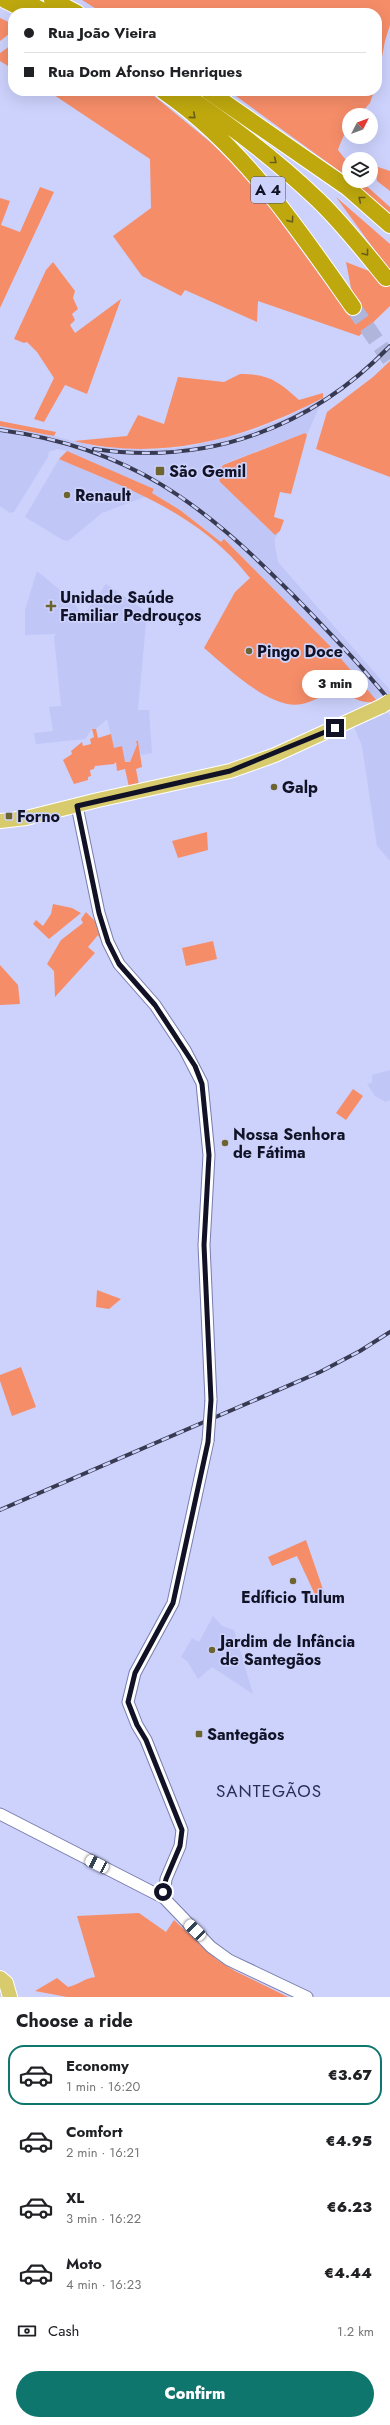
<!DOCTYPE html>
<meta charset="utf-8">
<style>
:root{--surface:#fff;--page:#f6f6f6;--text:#202124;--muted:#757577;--line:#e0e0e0;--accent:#0f766e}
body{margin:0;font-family:Jost,sans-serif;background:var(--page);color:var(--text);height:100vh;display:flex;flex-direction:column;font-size:15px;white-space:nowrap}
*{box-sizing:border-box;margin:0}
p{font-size:13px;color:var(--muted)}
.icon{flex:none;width:22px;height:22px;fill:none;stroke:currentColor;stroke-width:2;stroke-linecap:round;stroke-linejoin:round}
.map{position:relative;height:1997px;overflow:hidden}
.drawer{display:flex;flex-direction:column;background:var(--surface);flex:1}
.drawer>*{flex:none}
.banner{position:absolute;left:8px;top:8px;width:374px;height:88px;border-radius:16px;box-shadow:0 4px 16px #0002;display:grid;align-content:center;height:88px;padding:0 16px;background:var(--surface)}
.needle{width:26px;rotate:48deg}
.controls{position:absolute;left:342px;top:108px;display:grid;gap:8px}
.controls a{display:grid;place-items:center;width:36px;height:36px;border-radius:50%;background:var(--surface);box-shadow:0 4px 16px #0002;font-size:20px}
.end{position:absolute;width:18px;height:18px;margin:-9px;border:5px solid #111225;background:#fff;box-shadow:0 0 0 2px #fff}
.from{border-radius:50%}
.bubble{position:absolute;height:28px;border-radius:14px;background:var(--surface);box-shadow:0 4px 16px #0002;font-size:13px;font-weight:800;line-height:28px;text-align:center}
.car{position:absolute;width:12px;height:24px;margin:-12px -6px;border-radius:5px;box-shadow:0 0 3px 1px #0007;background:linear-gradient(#fff 24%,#345 0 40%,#fff 0 76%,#345 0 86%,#fff 0)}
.banner b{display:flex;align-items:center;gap:14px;height:38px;font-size:15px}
.banner b+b{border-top:1px solid var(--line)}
.banner i{width:10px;height:10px;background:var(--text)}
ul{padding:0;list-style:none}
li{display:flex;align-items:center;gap:12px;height:60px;margin:0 8px 6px;padding:0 8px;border:2px solid transparent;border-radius:16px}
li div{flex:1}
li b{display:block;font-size:15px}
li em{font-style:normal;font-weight:800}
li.active{border-color:var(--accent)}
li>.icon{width:36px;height:36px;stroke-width:1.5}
h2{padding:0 16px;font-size:18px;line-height:48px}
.pay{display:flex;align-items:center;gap:10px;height:44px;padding:0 16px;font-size:15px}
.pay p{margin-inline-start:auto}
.cta{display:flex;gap:8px;margin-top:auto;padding:8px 16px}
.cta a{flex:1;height:46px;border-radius:24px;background:var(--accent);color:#fff;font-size:16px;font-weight:800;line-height:46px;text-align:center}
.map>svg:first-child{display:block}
.built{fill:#c0c6f6}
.green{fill:#f68d69}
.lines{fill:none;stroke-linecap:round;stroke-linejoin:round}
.highway-tunnel{stroke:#b0b5dc;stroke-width:16;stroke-dasharray:16 8;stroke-linecap:butt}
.minor-casing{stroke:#787dad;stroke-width:13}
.major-casing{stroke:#fff;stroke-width:16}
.highway-casing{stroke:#fff;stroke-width:18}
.minor{stroke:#fff;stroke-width:11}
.major{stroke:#d8cb6e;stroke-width:14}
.highway{stroke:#bea80e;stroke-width:16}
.rail-casing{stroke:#383a51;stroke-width:4}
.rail{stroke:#ccd2fc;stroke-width:2.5;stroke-dasharray:8;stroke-linecap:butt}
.minor-bridge-casing{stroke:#787dad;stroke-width:13;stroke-linecap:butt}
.major-bridge-casing{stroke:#fff;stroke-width:16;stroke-linecap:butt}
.minor-bridge{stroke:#fff;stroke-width:11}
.major-bridge{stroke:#d8cb6e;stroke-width:14}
.oneway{stroke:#685d1a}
.route{stroke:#111225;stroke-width:5}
.poi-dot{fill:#6d6430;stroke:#ccd2fc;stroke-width:1.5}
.labels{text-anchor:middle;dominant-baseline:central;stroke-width:3.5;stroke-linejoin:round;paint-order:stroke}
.shield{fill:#ccd2fc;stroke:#494c66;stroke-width:1}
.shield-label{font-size:15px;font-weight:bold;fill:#111225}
.poi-label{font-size:16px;font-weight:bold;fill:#111225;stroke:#ccd2fc;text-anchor:start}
.neighbourhood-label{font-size:17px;letter-spacing:1px;fill:#2a2c56;stroke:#ccd2fc}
</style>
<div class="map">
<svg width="390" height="1997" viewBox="0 0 390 1997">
<rect width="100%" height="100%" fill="#ccd2fc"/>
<path class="built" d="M323 398 307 435 305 433 223 464 218 474 220 482 275 535 280 531 275 538V546L278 562 389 689 390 695 377 701 332 648 224 540 222 542 180 510 152 493 154 490 67 451 57 449 49 452 48 457 14 512 10 513 0 506V426L20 428 98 447 153 450 187 447 252 431 285 418Z
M59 459 101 477 147 496 102 513 68 541 63 540 25 517Z
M37 571 71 599 83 616 106 584 147 612 138 710H149L152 753 141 755 138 741 136 742 137 745 130 762 125 763 114 748 107 719 96 729H92L85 739 36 744 34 733 53 731 49 707 61 706 54 636 56 634 25 635V610Z
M385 710 390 716V861L377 846 362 746 354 727Z
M390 1070V1100L386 1102 375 1096 367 1084 372 1083V1075Z
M213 1616 222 1626 234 1630 253 1694 212 1667 198 1679 187 1661 181 1657 192 1638 199 1642Z"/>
<path class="green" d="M82 0H390V25L385 41 377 83V13H103Z
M0 18 13 24V31L0 41Z
M13 44V69L0 61V53Z
M48 91H148L209 141 249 179 346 311 353 312 352 293 346 262 369 271 376 278 390 277V306L359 336 258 301 257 322 185 290 181 296 142 276 113 236 151 208 150 159Z
M229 91H374L370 103 359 115H349C349 129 342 137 338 150L349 164V178Z
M375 166 390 171V191L377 181Z
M352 181H361L390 207V213Z
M40 187 54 192 0 308V198L10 201 1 225 20 232Z
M336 197 390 244V271Z
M53 262 75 291 73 298 78 309 72 314 75 320 70 325 75 333 121 299 87 394 65 385 44 422 34 419 54 378 37 352 27 342 24 343 14 339 46 270Z
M390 361V477L316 449 327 412 373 377Z
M240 374C269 374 278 381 299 400L323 393V398C245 439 161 462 74 441L127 436 138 415 164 424 178 377 224 382Z
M0 421 56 432 54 436 0 426Z
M305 433 307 435 291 494 280 492 274 517 284 520 280 531 275 535 220 482 218 474 223 465Z
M67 451 154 489 152 493 180 510 221 542 224 539 332 648 377 701C358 707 350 691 334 693 323 694 313 702 302 704 271 711 227 667 204 648L235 592 250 578C199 513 131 490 59 459Z
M92 729H96L98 738 111 734 114 748 122 746 125 762H130L137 745 136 741H138L142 767 136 769 139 785 129 787 125 769 117 771 116 762 114 764 95 766 94 769 90 770 91 776 88 777V780L74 784 63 760 72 754 71 751 82 742 83 746 91 744 90 739 94 737Z
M207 832 208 850 178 858 172 841Z
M53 904 72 908 81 913 49 939 33 924 36 920 43 926 51 914Z
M86 912 96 922 105 942 103 944 98 935 88 947 95 953 55 997 54 971 47 964 61 940 83 923 81 919Z
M213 941 217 959 186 966 182 948Z
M0 965 18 985 20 1004 0 1005Z
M353 1089 363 1096 346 1120 336 1113Z
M97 1290 121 1299 109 1309 96 1307Z
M21 1367 36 1407 12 1416 0 1381V1375Z
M306 1540 326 1598 318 1601 297 1556 272 1566 268 1557Z
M139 1913 166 1932 174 1920 216 1959 235 1971 288 1997H67L35 1991 57 1978 68 1987C78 1985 85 1978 95 1977L77 1916Z"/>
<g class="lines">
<path class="highway-tunnel" d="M353 307 390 360"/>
<g class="minor-casing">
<path id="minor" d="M77 806 99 913 108 942 119 964 155 1005 185 1050 202 1083 209 1155 204 1245 211 1400
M208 1441 173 1603 135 1673 128 1702 137 1725 146 1740 182 1830 180 1846 166 1879 164 1898 211 1947 229 1960 307 1997
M0 1814 164 1898"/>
</g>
<g class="major-casing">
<path id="major" d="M0 821 26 818 98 800 230 771 275 755 382 706
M0 1978 6 1983 10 1997"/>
</g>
<g class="highway-casing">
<path id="highway" d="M5 0 31 13
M22 0 47 13
M52 0 77 13
M163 91C243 146 298 229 353 307
M179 91C228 123 276 160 318 200 343 224 364 251 386 278
M208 91 348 188 390 225"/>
</g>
<use href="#minor" class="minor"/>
<use href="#major" class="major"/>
<use href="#highway" class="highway"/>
<g class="rail-casing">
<path id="rail" d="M0 430C131 448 202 503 292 594 326 629 359 663 390 701
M94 449C207 466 311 428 390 346
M0 1510 320 1372 360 1351 390 1332"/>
</g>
<use href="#rail" class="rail"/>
<g class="minor-bridge-casing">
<path id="minor-bridge" d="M208 1441 211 1400"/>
</g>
<g class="major-bridge-casing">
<path id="major-bridge" d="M382 706 390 701"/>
</g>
<use href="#minor-bridge" class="minor-bridge"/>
<use href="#major-bridge" class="major-bridge"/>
</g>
<defs><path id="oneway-chevron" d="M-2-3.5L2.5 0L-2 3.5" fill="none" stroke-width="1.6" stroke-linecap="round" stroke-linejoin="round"/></defs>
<g class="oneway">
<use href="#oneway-chevron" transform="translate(193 116) rotate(40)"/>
<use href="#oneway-chevron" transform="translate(274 161) rotate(38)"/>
<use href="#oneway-chevron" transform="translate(361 199) rotate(-141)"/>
<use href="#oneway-chevron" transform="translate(291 220) rotate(54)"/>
<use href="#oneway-chevron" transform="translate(366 253) rotate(52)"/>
</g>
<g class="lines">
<path class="route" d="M163 1892 166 1879 180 1846 182 1830 146 1740 137 1725 128 1702 135 1673 173 1603 208 1442 211 1400 204 1245 209 1155 202 1084 195 1066 155 1005 119 964 108 942 99 913 77 806 230 771 335 728"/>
</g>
<g class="poi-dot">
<rect x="155" y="466" width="10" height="10" rx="2"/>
<circle cx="67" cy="495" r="4"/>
<path d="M49 600h4v4h4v4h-4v4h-4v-4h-4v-4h4z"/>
<circle cx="249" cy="651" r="4"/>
<circle cx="274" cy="787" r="4"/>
<rect x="5" y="812" width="8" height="8" rx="2"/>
<circle cx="225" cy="1143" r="4"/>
<circle cx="293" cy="1581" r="4"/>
<circle cx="212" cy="1650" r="4"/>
<rect x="195" y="1730" width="8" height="8" rx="2"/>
</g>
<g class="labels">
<rect class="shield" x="251" y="177" width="34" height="26" rx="3"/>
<g class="shield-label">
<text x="268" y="190">A 4</text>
</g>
<g class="poi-label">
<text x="169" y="471">São Gemil</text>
<text x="75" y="495">Renault</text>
<text x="60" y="597">Unidade Saúde<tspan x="60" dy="18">Familiar Pedrouços</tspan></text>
<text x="257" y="651">Pingo Doce</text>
<text x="282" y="787">Galp</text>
<text x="17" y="816">Forno</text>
<text x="233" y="1134">Nossa Senhora<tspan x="233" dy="18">de Fátima</tspan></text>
<text x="293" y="1597" text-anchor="middle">Edíficio Tulum</text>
<text x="220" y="1641">Jardim de Infância<tspan x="220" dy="18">de Santegãos</tspan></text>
<text x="207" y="1734">Santegãos</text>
</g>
<g class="neighbourhood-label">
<text x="269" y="1791">SANTEGÃOS</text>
</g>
</g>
</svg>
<div class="controls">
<a><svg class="needle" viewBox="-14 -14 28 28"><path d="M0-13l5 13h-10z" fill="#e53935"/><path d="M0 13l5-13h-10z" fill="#757577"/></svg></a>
<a><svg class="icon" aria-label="layers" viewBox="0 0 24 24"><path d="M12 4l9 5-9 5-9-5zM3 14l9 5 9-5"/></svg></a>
</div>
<i class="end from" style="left:163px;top:1892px"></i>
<i class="end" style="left:335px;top:728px"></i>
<div class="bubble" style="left:302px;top:670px;width:66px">3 min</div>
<i class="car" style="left:97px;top:1864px;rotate:297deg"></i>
<i class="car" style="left:195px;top:1930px;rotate:314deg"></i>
<div class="banner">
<b><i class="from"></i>Rua João Vieira</b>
<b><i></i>Rua Dom Afonso Henriques</b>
</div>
</div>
<section class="drawer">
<h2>Choose a ride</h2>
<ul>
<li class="active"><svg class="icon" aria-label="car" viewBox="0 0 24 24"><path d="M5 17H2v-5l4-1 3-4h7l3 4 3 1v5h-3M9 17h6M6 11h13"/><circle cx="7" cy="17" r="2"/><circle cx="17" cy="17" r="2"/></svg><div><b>Economy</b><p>1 min · 16:20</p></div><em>€3.67</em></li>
<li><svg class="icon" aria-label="car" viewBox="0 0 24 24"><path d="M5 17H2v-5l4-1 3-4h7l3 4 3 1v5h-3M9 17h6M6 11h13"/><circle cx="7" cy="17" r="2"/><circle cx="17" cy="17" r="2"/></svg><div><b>Comfort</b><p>2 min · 16:21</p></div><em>€4.95</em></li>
<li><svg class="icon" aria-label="car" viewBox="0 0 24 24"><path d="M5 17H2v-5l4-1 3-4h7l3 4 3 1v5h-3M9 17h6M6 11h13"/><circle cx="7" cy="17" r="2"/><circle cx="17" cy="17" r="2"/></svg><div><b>XL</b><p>3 min · 16:22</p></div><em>€6.23</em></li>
<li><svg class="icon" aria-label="car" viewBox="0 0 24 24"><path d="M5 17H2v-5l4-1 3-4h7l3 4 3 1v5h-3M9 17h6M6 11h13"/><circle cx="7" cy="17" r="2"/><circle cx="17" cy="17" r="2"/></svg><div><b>Moto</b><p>4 min · 16:23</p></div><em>€4.44</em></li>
</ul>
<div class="pay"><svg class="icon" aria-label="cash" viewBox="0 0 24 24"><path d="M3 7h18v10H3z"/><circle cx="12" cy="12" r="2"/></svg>Cash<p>1.2 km</p></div>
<div class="cta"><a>Confirm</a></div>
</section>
